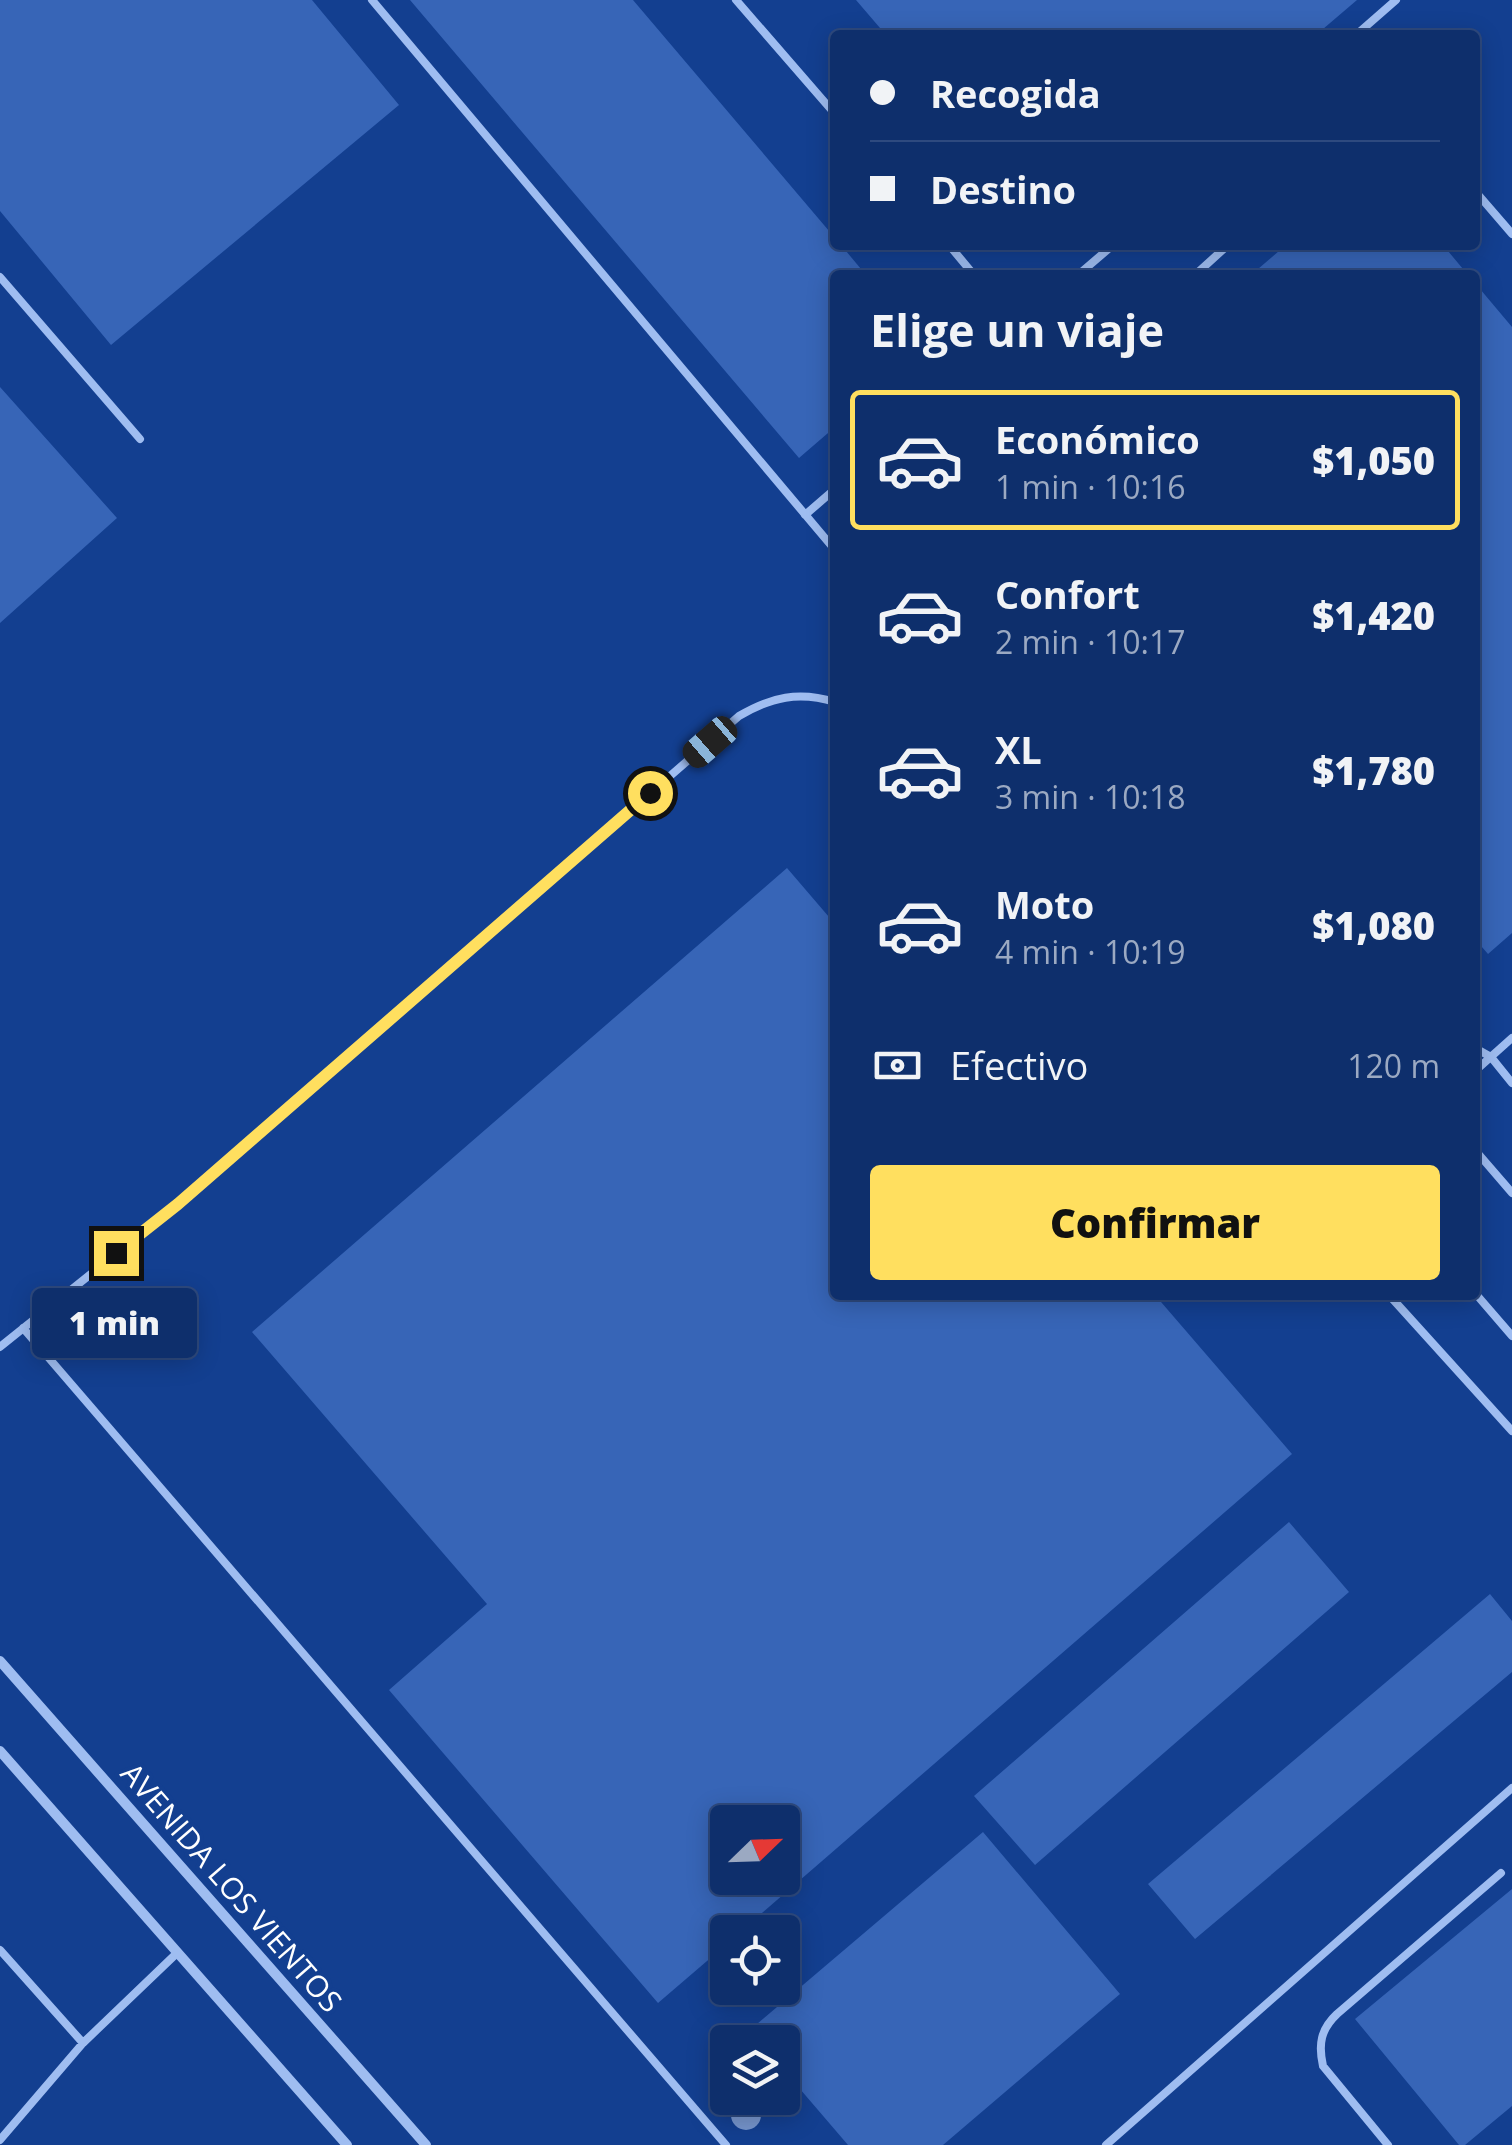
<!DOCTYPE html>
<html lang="es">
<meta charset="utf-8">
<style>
:root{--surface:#0e2f6c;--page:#173772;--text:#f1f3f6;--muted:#9ba9c2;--line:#2e4a7f;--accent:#ffdf5f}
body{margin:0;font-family:"Open Sans",sans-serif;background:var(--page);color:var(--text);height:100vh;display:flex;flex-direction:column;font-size:38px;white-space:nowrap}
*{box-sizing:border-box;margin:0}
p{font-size:32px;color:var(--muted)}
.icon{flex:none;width:55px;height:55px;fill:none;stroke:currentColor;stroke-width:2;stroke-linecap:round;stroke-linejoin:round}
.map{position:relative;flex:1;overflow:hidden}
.side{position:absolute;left:830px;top:270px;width:650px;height:1030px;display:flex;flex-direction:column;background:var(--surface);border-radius:10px;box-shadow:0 5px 25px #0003,0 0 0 2px var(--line)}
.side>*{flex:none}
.guide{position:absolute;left:830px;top:30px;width:650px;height:220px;border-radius:10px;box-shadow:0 5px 25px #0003,0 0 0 2px var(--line);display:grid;align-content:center;height:220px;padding:0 40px;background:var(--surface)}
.needle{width:65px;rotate:67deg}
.buttons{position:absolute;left:710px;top:1805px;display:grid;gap:20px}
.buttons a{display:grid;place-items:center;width:90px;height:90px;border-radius:10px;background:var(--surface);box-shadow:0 5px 25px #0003,0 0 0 2px var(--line);font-size:50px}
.end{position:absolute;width:45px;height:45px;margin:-22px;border:12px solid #ffdf5f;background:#111;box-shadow:0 0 0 5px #111}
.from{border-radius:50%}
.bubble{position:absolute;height:70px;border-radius:10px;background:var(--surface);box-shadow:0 5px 25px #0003,0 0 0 2px var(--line);font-size:32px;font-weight:800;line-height:70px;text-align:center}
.car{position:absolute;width:30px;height:60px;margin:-30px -15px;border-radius:12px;box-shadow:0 0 8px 2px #0007;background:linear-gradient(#222 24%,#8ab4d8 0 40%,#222 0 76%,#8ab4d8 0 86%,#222 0)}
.guide b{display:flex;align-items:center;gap:35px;height:95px;font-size:38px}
.guide b+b{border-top:2px solid var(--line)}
.guide i{width:25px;height:25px;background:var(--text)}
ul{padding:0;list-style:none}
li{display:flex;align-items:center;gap:30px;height:140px;margin:0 20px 15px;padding:0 20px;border:5px solid transparent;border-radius:10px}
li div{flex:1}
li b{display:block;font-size:38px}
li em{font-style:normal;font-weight:800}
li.active{border-color:var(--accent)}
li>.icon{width:90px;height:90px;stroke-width:1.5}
h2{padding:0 40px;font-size:45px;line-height:120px}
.pay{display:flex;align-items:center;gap:25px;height:110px;padding:0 40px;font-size:38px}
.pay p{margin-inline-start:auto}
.button{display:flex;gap:20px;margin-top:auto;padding:20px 40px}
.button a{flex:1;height:115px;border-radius:10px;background:var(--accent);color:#111;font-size:40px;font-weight:800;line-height:115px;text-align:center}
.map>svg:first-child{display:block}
.building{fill:#3765b7;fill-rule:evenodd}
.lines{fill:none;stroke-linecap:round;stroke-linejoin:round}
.service{stroke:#9fbdf1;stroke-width:8}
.minor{stroke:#9fbdf1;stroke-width:10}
.tree{fill:#7594cb}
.route{stroke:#ffdf5f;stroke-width:12}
.labels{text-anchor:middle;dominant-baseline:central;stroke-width:8;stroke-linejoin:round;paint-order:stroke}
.street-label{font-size:30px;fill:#fff;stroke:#133f90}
</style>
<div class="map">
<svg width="1512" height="2145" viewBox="0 0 1512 2145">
<rect width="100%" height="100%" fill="#133f90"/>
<path class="building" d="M0 0H312L399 105 111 345 0 211Z
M410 0H633L835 238V245H841L866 275H835V427L799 458Z
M856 0H1357L1316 35H886Z
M1286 245H1443L1468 275H1251Z
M1475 283 1512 327V933L1488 954 1475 939Z
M0 387 117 518 0 623Z
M787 868 835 924V1295H1155L1292 1454 740 1932H728V1943L658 2003 389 1690 487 1604 252 1332ZM728 1822H782V1878H728Z
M1289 1522 1349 1592 1035 1865 974 1796Z
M1490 1594 1512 1621V1672L1195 1939 1148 1884Z
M983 1832 1120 1994 943 2145H848L782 2068V2042H761L750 2030Z
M1512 1889V2106L1465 2145H1459L1355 2019Z"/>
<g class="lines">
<path class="service" d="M372 0 835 550
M736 0 835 114
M1356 35 1396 0
M1475 191 1512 234
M949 245 974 275
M1078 275 1113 245
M1195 275 1228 245
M0 277 140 439
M805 515 835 489
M1475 1048 1491 1057 1512 1083
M1475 1071 1512 1038
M1475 1150 1512 1193
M1475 1293 1512 1336
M1389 1295 1512 1431
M23 1328 726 2145
M0 1347 178 1204 739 716C771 697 799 691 835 702
M0 1950 83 2043 0 2140
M83 2043 177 1953
M1106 2145 1512 1788
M1388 2145 1323 2066C1318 2044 1321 2029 1337 2014L1501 1873"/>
<path class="minor" d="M0 1661 426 2145
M0 1751 347 2145"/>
</g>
<circle class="tree" cx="746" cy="2115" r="15"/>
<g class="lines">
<path class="route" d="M116 1253 178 1204 650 793"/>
</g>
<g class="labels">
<g class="street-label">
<text transform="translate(232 1887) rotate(49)">AVENIDA LOS VIENTOS</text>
</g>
</g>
</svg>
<div class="buttons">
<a><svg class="needle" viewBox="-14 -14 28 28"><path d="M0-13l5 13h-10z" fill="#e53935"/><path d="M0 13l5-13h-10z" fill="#9ba9c2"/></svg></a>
<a><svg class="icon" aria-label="locate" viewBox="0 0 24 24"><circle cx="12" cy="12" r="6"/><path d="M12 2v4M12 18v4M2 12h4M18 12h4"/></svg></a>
<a><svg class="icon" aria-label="layers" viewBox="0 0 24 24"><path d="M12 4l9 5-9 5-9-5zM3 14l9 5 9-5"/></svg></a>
</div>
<i class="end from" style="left:650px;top:793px"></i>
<i class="end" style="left:116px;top:1253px"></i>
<div class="bubble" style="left:32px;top:1288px;width:165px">1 min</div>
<i class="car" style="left:710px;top:742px;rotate:229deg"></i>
<div class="guide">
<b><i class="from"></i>Recogida</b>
<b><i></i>Destino</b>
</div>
<section class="side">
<h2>Elige un viaje</h2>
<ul>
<li class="active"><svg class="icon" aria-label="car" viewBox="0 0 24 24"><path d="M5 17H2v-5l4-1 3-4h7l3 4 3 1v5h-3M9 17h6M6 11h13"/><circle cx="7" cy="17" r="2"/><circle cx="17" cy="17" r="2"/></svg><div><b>Económico</b><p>1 min · 10:16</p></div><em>$1,050</em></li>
<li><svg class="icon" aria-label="car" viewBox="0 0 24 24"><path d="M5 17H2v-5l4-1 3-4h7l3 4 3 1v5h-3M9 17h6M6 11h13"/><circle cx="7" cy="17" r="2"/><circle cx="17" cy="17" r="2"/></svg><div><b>Confort</b><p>2 min · 10:17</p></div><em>$1,420</em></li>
<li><svg class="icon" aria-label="car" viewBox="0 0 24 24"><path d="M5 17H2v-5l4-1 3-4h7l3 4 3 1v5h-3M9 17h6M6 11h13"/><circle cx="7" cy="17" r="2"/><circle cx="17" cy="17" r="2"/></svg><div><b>XL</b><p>3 min · 10:18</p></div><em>$1,780</em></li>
<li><svg class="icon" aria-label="car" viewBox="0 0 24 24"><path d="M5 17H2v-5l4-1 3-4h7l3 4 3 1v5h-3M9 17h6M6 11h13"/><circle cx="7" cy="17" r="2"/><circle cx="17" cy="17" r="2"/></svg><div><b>Moto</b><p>4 min · 10:19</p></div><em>$1,080</em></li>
</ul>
<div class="pay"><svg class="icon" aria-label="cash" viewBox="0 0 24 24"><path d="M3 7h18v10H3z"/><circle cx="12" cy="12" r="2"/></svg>Efectivo<p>120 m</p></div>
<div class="button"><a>Confirmar</a></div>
</section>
</div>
